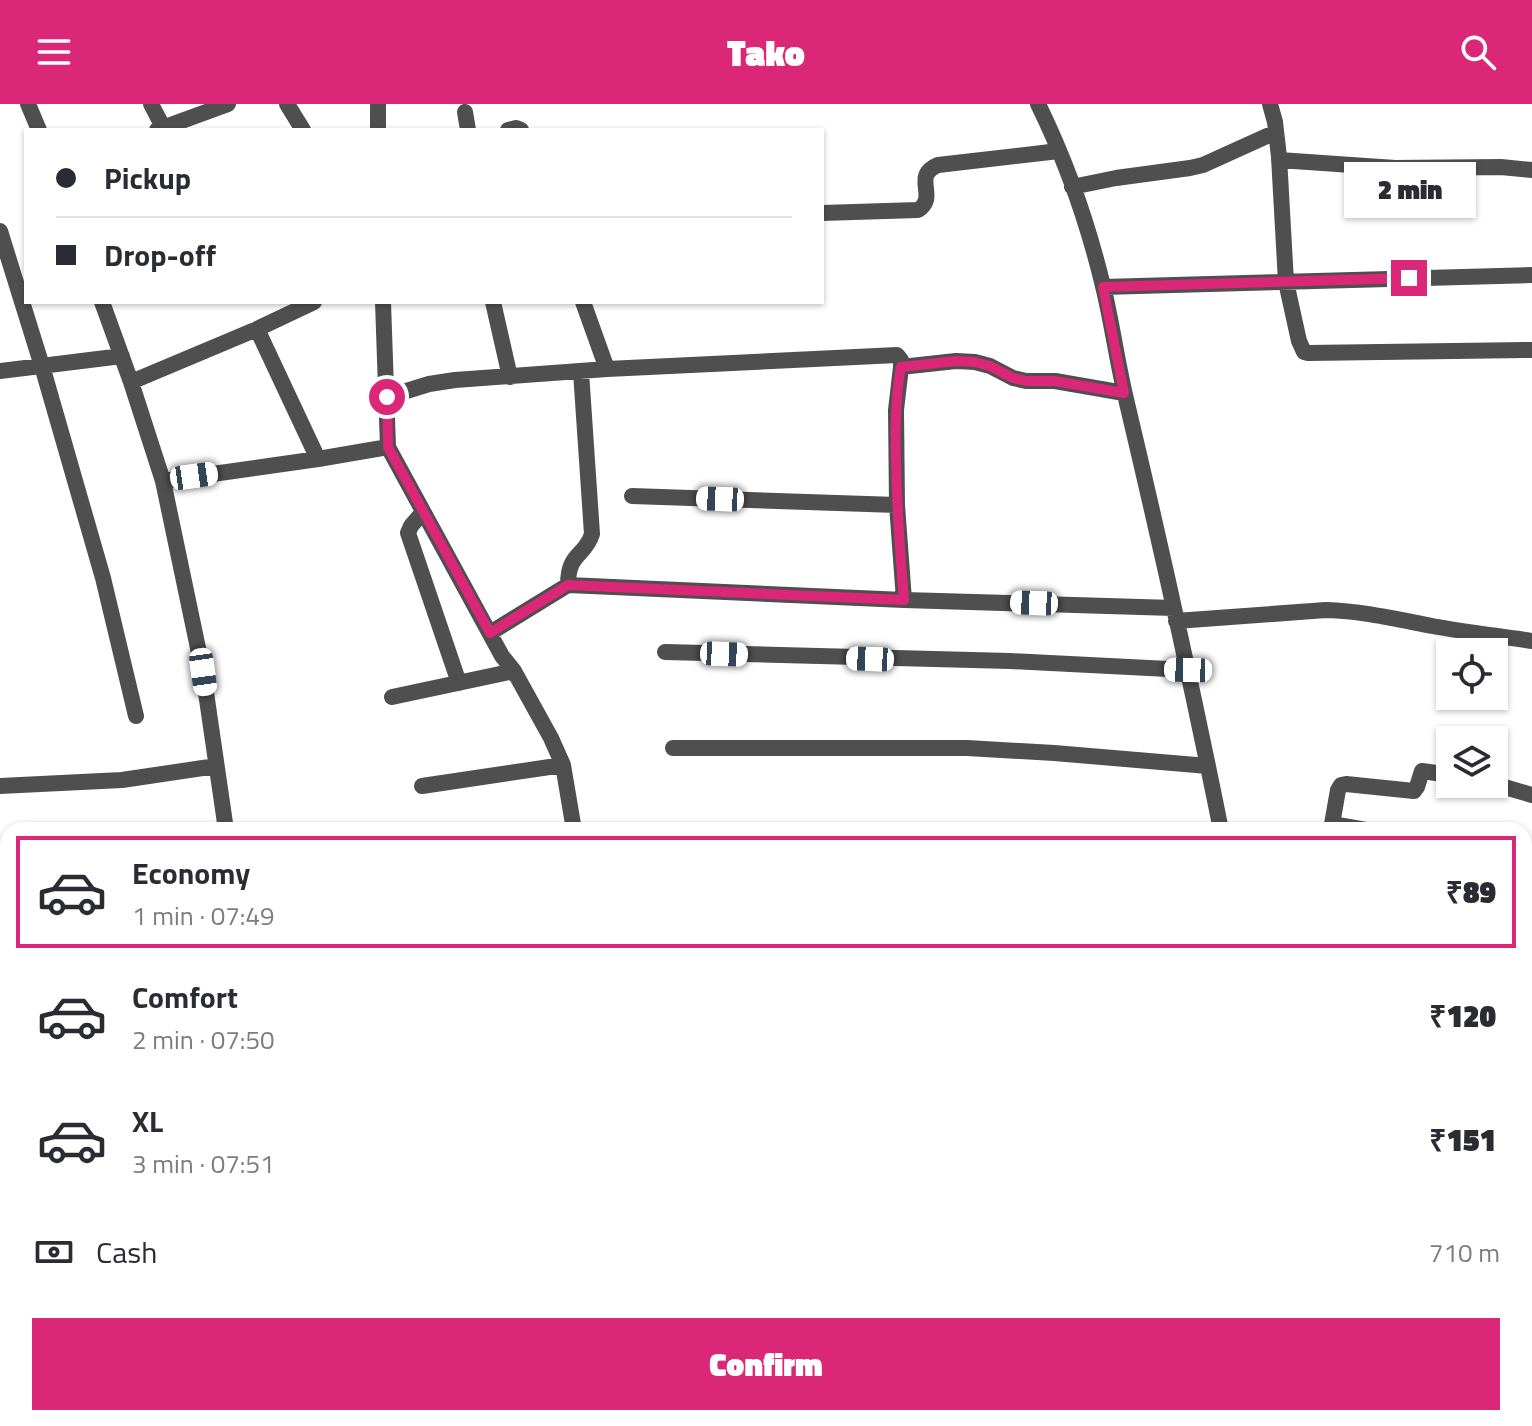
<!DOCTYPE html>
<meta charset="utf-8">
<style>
:root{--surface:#fff;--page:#f2f2f3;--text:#2b2b33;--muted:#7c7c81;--line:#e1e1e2;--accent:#db2777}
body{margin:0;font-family:"Titillium Web",sans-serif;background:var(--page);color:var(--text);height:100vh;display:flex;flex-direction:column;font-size:30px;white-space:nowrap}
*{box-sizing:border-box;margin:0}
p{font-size:26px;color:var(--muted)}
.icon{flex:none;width:44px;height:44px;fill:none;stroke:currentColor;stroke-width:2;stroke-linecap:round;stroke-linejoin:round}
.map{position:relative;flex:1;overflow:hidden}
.panel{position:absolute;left:0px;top:718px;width:1532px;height:604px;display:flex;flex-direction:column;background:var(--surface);border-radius:24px 24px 0 0;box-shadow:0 2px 6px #0004}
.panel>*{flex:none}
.guide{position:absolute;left:24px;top:24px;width:800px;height:176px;border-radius:0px;box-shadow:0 2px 6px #0004;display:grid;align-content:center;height:176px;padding:0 32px;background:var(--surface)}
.tools{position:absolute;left:1436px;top:534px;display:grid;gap:16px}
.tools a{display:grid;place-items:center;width:72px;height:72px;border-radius:0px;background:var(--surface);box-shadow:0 2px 6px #0004;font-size:40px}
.end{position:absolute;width:36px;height:36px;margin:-18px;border:10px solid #db2777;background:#fff;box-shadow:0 0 0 4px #fff}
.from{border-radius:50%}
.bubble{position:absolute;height:56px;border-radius:0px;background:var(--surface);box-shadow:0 2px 6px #0004;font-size:26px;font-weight:800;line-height:56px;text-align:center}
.car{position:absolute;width:24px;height:48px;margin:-24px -12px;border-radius:10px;box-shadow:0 0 6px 2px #0007;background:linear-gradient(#fff 24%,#345 0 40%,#fff 0 76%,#345 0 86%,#fff 0)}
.guide b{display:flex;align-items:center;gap:28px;height:76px;font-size:30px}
.guide b+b{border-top:2px solid var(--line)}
.guide i{width:20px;height:20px;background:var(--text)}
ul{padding:14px 0 0;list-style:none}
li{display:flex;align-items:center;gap:24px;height:112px;margin:0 16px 12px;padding:0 16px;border:4px solid transparent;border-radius:0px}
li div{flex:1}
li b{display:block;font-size:30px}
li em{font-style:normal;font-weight:800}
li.selected{border-color:var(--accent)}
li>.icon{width:72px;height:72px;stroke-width:1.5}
.pay{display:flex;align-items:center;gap:20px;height:88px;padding:0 32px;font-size:30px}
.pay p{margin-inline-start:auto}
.action{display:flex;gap:16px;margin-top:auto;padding:16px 32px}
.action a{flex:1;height:92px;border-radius:0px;background:var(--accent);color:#fff;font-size:32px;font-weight:800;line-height:92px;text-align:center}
header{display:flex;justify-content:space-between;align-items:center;height:104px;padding:0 32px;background:var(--accent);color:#fff;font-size:36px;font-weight:800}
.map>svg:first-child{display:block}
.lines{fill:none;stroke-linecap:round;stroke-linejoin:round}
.minor{stroke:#4f4f4f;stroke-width:16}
.route{stroke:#db2777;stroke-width:10}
</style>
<header><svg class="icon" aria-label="menu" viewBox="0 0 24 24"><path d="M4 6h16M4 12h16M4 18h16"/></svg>Tako<svg class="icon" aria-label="search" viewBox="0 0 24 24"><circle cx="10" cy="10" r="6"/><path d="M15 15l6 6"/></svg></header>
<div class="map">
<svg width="1532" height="1322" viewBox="0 0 1532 1322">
<rect width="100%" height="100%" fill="#fff"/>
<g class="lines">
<path class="minor" d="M28 0 39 26
M151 0 163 23
M287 0 303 26
M378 0V26
M1038 0C1066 57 1088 120 1103 182 1112 219 1117 257 1126 295 1160 438 1192 582 1221 726
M1270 0 1275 18 1279 53 1286 178 1299 237 1304 248 1308 249 1532 246
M465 8 468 26
M157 26 228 0
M508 26 516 24 521 26
M1279 56 1395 64 1501 63 1532 66
M1072 83 1116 74 1190 64 1203 61 1276 28
M822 109 918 106C939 93 911 72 938 61L1059 47
M0 127 42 262 103 474 136 612
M1103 183 1532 171
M102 198 131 278 163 377
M383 198 388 343 502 552 514 567 551 634 563 661 574 726
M493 198 510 273
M583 198 607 265
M257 225 318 355
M901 263 956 257 975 258 990 262 1013 274 1026 277H1055L1124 289
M0 267 122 252
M131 278 257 225 314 198
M387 293 429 280 455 276 607 265 897 251 901 256V263L896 306 897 401 904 496
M632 392 897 401
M423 408 411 422 408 429 459 579
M568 481C568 448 585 453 592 430L581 268
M1176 517 1326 506C1362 507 1396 515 1432 522 1465 528 1499 532 1532 537
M490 529 568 481 904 496 1174 504
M665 548 1010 557 1188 566
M392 593 514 567
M673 644H967L1054 649 1208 662
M1494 680 1532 691
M0 682 122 676 216 662
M422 682 563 661
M1332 720 1366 726
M226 726 203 568 163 377 318 355 388 343
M1331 726 1338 686 1341 681 1346 680 1414 687 1417 683 1422 667 1450 671
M0 778 8 779
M1524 790 1532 792
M1524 1004 1532 1003
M0 1019 8 1021
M1524 1121 1532 1190
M0 1237 8 1219
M258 1314 259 1322
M514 1314 517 1322
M785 1314 786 1322
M856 1314 857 1322
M1350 1314 1352 1322
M112 1322 114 1314
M381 1322 435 1314
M622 1322 623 1314"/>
</g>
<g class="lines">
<path class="route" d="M387 293 388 343 490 529 568 481 904 496C900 449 897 404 896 357 895 326 895 294 901 263L956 257 975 258 990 262 1013 274 1026 277H1055L1124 289 1103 183 1409 174"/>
</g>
</svg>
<div class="tools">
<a><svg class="icon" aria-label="locate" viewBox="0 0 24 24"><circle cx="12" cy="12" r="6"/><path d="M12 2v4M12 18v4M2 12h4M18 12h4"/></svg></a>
<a><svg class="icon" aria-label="layers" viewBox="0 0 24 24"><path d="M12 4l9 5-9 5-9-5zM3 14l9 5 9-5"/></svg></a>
</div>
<i class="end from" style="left:387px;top:293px"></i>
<i class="end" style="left:1409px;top:174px"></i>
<div class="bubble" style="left:1344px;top:58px;width:132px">2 min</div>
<i class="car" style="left:194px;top:372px;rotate:82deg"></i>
<i class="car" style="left:720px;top:395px;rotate:272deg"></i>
<i class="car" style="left:1034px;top:499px;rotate:272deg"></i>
<i class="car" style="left:724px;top:550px;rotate:92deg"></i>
<i class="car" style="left:870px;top:555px;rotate:272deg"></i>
<i class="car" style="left:1188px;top:566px;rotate:271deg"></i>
<i class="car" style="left:203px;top:568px;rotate:172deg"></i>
<div class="guide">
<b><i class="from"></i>Pickup</b>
<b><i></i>Drop-off</b>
</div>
<section class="panel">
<ul>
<li class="selected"><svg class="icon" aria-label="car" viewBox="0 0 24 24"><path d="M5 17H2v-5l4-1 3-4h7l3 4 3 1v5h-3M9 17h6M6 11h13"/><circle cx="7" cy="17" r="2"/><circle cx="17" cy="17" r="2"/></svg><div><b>Economy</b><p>1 min · 07:49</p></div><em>₹89</em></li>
<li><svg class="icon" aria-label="car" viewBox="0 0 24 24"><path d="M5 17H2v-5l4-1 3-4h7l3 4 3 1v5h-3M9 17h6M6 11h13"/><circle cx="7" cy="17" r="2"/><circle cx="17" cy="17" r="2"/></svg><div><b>Comfort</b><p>2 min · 07:50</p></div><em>₹120</em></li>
<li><svg class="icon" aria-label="car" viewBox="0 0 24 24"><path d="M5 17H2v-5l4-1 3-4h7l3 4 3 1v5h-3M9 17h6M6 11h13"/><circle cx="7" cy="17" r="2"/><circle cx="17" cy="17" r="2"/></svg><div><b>XL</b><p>3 min · 07:51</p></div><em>₹151</em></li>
</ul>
<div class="pay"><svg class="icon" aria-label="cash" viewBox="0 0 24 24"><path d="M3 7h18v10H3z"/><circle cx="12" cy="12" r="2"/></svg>Cash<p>710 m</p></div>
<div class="action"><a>Confirm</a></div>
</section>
</div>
